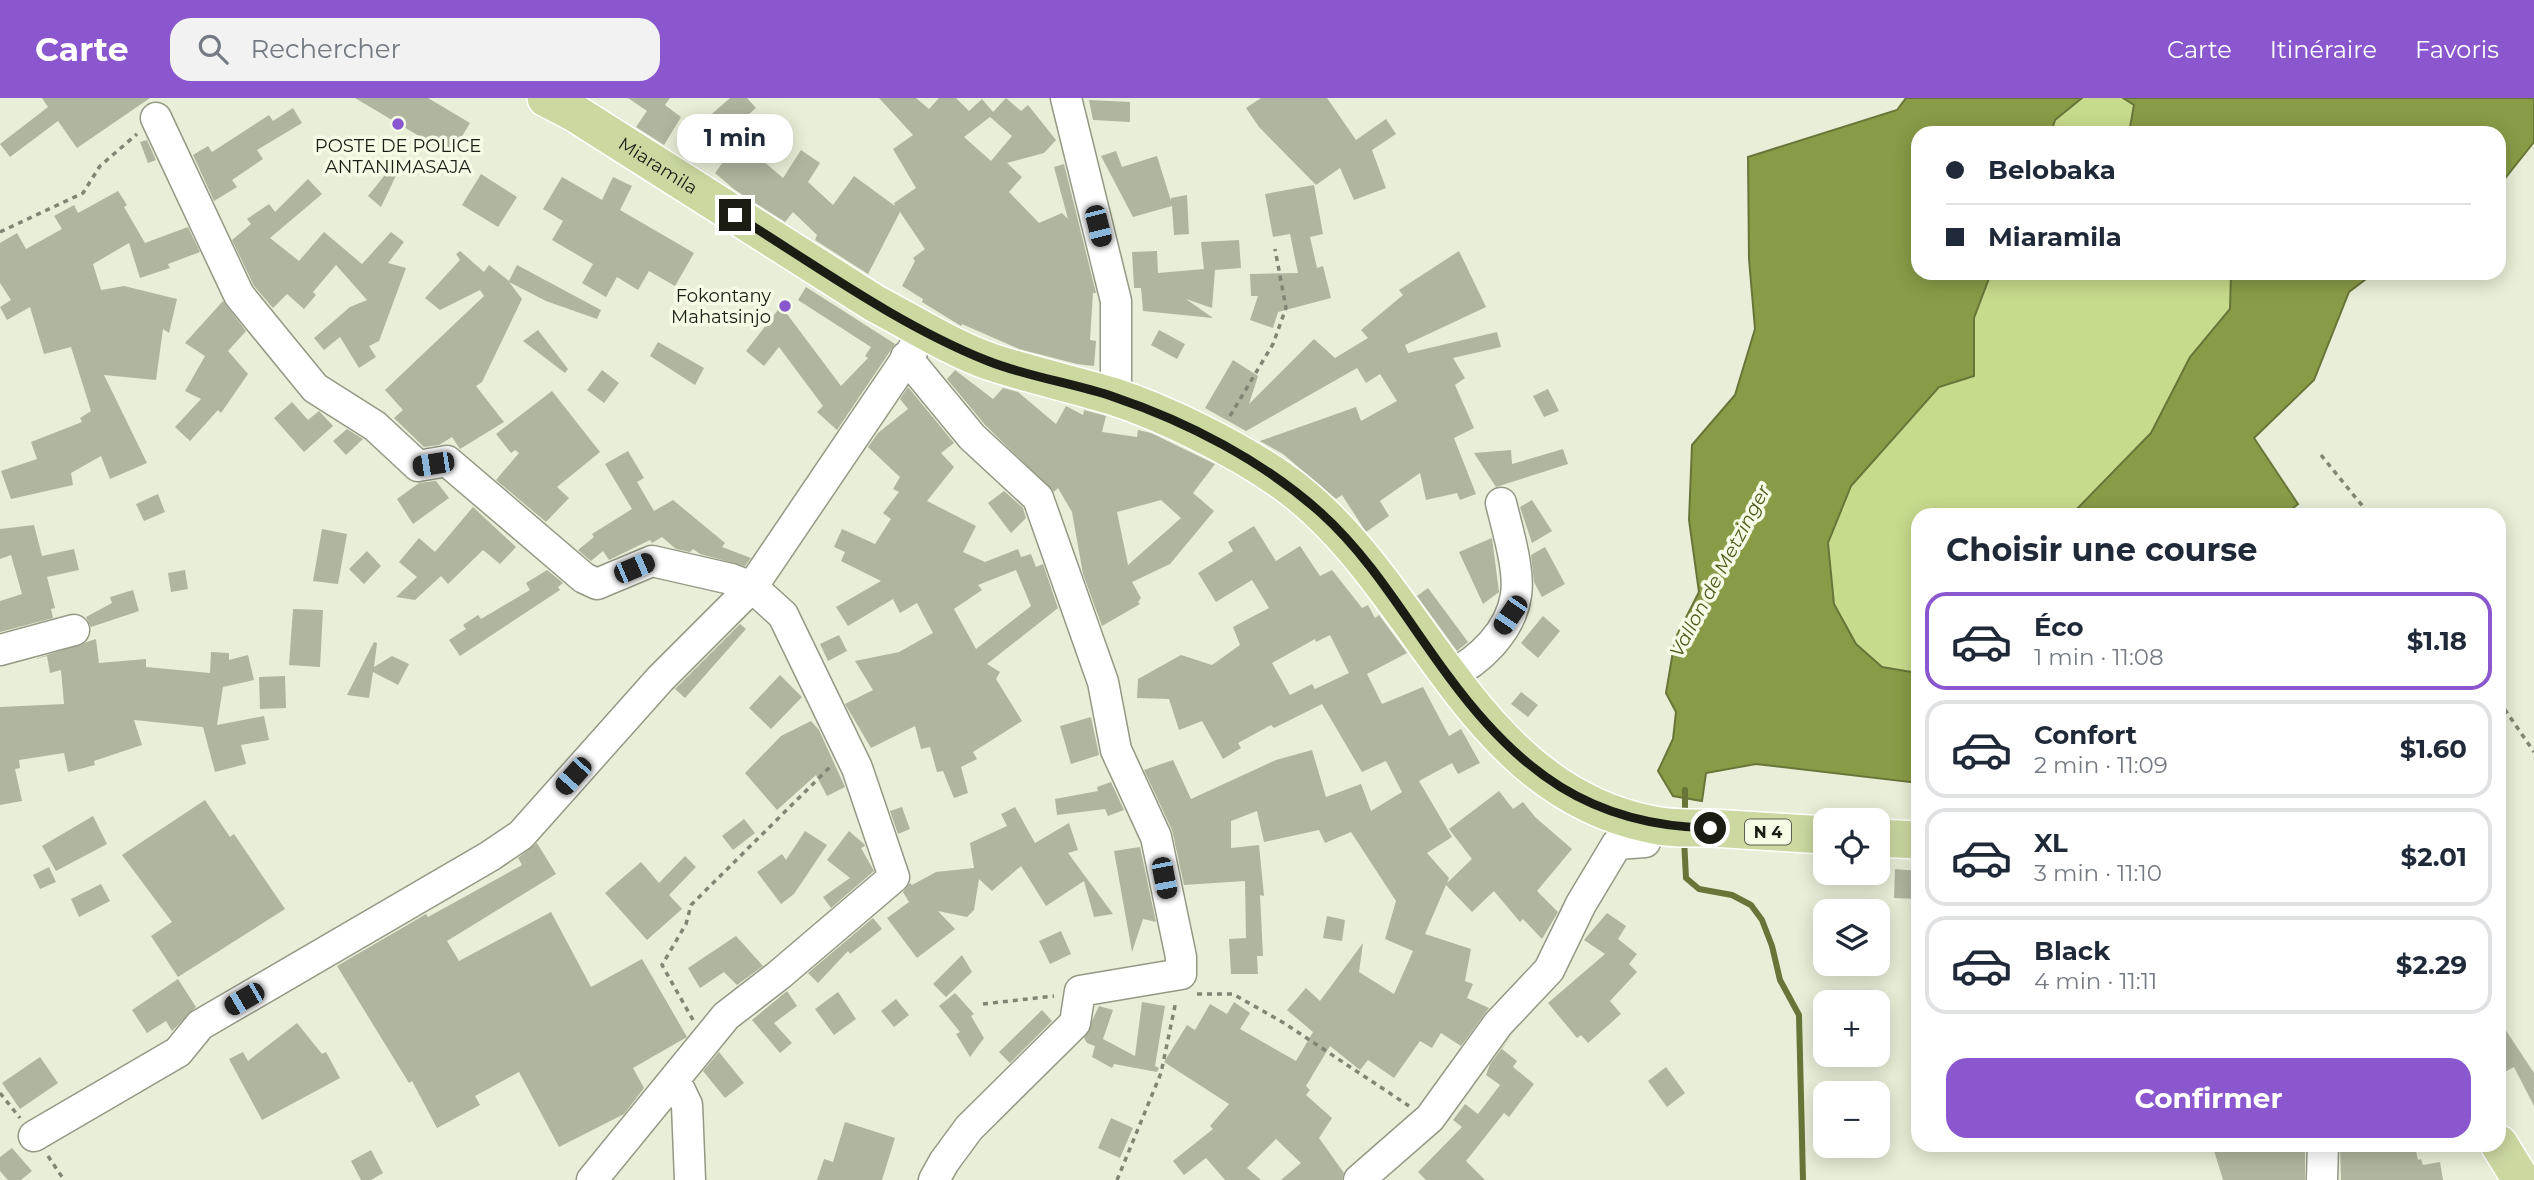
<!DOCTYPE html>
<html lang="fr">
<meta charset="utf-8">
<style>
:root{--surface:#fff;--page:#f2f2f3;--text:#1f2937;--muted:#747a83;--line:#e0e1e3;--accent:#8a57cf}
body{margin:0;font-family:Montserrat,sans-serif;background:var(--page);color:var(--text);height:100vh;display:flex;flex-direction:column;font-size:26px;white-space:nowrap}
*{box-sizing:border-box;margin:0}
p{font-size:23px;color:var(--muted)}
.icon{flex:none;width:38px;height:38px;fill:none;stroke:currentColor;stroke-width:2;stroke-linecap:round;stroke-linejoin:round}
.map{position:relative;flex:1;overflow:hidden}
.side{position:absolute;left:1911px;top:410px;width:595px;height:644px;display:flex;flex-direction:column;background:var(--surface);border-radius:21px;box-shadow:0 4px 18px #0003}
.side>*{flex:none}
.top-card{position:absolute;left:1911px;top:28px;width:595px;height:154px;border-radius:21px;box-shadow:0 4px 18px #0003;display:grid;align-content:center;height:154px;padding:0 35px;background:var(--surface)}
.fabs{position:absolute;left:1813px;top:710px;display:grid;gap:14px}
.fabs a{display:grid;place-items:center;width:77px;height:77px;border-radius:14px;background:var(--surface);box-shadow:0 4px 18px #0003;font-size:35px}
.end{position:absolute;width:32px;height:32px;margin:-16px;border:9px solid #1b1d15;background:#fff;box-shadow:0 0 0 4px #fff}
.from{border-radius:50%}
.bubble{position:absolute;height:49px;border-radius:21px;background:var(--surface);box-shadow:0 4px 18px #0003;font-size:23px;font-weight:700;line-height:49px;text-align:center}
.car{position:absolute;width:21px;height:42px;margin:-21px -10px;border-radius:9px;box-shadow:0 0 5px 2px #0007;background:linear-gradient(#222 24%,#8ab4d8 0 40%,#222 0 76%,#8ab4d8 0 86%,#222 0)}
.top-card b{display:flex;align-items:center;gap:24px;height:66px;font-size:26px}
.top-card b+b{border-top:2px solid var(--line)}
.top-card i{width:18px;height:18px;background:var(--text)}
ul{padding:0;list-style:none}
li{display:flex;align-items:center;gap:21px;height:98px;margin:0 14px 10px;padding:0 21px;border:4px solid var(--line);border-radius:21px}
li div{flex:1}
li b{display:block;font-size:26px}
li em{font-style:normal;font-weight:700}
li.current{border-color:var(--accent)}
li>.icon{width:63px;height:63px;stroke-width:1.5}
h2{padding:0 35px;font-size:32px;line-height:84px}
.button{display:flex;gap:14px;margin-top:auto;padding:14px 35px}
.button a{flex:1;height:80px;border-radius:21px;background:var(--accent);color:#fff;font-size:28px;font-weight:700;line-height:80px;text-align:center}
header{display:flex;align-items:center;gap:42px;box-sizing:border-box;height:98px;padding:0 35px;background:var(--accent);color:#fff}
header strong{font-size:33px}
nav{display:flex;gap:38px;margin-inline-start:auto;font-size:24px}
.search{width:490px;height:63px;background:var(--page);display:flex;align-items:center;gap:18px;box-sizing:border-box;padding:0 24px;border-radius:21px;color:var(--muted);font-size:26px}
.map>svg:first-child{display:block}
.green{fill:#c7db8c}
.water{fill:#889c47;stroke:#677638;stroke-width:2}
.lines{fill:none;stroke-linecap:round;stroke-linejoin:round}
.stream{stroke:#677638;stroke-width:6}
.building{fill:#afb59f;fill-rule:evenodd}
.minor-casing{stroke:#939984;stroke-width:33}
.major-casing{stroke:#fff;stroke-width:40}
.path{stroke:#818575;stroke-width:3.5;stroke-dasharray:5 5;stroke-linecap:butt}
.minor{stroke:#fff;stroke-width:30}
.major{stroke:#cbd9a1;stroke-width:37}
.route{stroke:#1b1d15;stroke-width:9}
.poi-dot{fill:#8a57cf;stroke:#f5fce5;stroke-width:2.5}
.labels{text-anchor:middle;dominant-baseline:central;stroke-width:7;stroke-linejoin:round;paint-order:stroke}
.shield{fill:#f5fce5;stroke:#5c6053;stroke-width:2}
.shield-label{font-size:16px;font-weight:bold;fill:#1b1d15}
.poi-label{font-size:18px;fill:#1b1d15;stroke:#f5fce5}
.street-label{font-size:18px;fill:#1b1d15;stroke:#f5fce5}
.water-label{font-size:19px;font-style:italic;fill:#4c591c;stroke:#f5fce5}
</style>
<header>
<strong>Carte</strong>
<div class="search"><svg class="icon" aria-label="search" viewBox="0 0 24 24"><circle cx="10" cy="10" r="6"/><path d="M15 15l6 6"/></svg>Rechercher</div>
<nav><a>Carte</a><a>Itinéraire</a><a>Favoris</a></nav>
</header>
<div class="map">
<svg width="2534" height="1082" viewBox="0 0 2534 1082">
<rect width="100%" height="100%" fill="#e8eed7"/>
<path class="green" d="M2082 0H2123L2134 7 2129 35H2051L2055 22Z
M1991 175H2231L2230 211 2190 259 2151 335 2073 416H1918V575L1882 569 1856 546 1834 506 1828 445 1851 388 1939 289 1974 278V220Z"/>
<path class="water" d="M1906 0H2082L2055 22 2051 35H1918V175H1991L1974 220V278L1939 289 1851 388 1828 445 1834 506 1856 546 1882 569 1918 575V685L1756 666 1706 675 1702 703 1673 698 1658 673 1673 641 1676 614 1666 595 1675 541 1699 494 1689 422 1692 347 1735 297 1755 231 1749 161 1748 59 1897 12Z
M2123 0H2534V44L2499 88V35H2129L2134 7Z
M2231 175H2374L2349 194 2314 282 2254 340 2298 406 2286 416H2072L2151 335 2190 259 2230 211Z"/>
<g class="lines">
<path class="stream" d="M1685 720V692
M1684 741 1686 780 1699 791 1732 797 1751 807 1762 822 1772 848 1780 882 1799 917 1803 1082"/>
</g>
<path class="building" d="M42 0H150L77 50 58 23 10 59 0 46 48 9Z
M355 0H428L470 25 451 57Z
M628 0H670L665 7 681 19 664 47 636 29 647 13Z
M730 0H747L756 10 739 25 763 44 754 55 783 80 801 52 820 65 808 84 833 107 854 78 895 108 894 105 916 90 893 51 913 37 879 0H916L929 11 939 0H956L969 13 982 1 993 14 1006 0 1021 13 1028 7 1056 42 1044 55 1007 65 1022 79 1009 94 1039 125 1062 115 1068 121 1054 69 1064 66 1096 195H1093L1090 242 1096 243 1094 268 1077 266 1019 251 962 226 961 228 922 204 923 201 902 188 915 163 913 160 925 151 900 114 868 176 815 142 817 137 793 114 785 124 735 92 715 75 732 52 697 29ZM990 19 1012 38 991 63 964 39Z
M1261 0H1327L1356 42 1386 21 1396 36 1372 52 1386 90 1354 102 1340 70 1316 87 1259 29 1246 10Z
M1089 2 1130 4V24L1093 22Z
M293 10 302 25 257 52 263 61 232 82 237 89 214 103 193 57 208 48 212 54 269 17 273 23Z
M147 42 156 62 148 65 140 44Z
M1116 53 1122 69 1157 58 1171 103V100L1187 97 1189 136 1174 137 1172 108 1133 119 1101 58Z
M397 62 402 65 381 109 368 98Z
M481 76 517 99 498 129 462 107Z
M562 79 602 102 613 79 632 88 620 112 694 155 675 188 649 173 638 192 617 179 606 199 582 185 593 166 552 142 563 123 543 111Z
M308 81 322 96 270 140 299 163 324 134 362 166 391 134 404 144 388 165 406 170 379 243 369 248 376 259 359 270 340 239 324 252 314 240 350 209 367 202 336 167 313 194 316 197 304 211 287 196 273 210 254 188 232 142 251 126 247 121 269 106 275 114Z
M1314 87 1323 136 1310 139 1317 170 1323 168 1331 200 1278 214 1273 230 1250 222 1258 198H1251L1250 176 1298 175 1290 136 1273 139 1265 96Z
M118 93 127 107 124 109 145 145 188 129 200 154 168 166 170 170 140 180 129 145 93 166 101 192 124 188 177 201 169 235 163 231 156 282 104 277 147 365 110 381 101 358 71 375 73 387 11 401 1 373 37 361 31 344 82 324 80 320 91 313 71 249 44 256 30 209 7 222 0 209 11 202 0 185V145L17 135 26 151 62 131 54 118 74 107 78 115Z
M1239 142 1241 170 1215 172 1212 210 1186 201 1213 220 1143 213 1141 190H1134L1132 154 1157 153 1158 175 1204 171 1201 144Z
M460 153 484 174 489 167 509 183 517 167 601 212 597 221 546 203 509 184 522 201 482 284 476 288 504 324 460 351 452 339 439 347 424 349 394 320 403 312 385 292 484 198 480 192 440 212 425 200 460 162 456 156Z
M1459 153 1486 209 1405 247 1408 255 1497 234 1501 249 1453 260 1465 280 1455 287 1474 330 1454 340 1476 396 1460 402 1457 395 1426 402 1420 375 1380 403 1389 418 1366 434 1342 397 1336 401 1283 356 1260 343 1356 309 1361 323 1397 303 1380 276 1366 285 1357 270 1246 333 1205 310 1233 262 1258 278 1249 306 1314 241 1335 260 1368 240 1361 232 1403 197 1399 192Z
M806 189 895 246 837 332 817 314 823 308 779 249 764 268 746 253 781 208 841 288 868 260 865 258 871 249 798 202Z
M223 203 246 233 228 253 248 276 221 315 218 312 190 343 175 329 201 301 185 293 205 258 185 245Z
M538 232 568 271 565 275 523 243Z
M1159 232 1185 246 1177 261 1151 247Z
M658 244 704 270 695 287 650 258Z
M602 272 619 285 604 305 587 292Z
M955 272 993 301 1003 290 1018 294 1056 326 1066 308 1083 317 1084 312 1106 318 1102 334 1137 339 1138 332 1151 335 1215 366 1193 395 1214 413 1170 466 1132 484 1141 500 1138 504 1140 506 1102 528 1083 476 1072 414 1058 390 1054 394 985 327 947 281ZM1161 402 1181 420 1128 467 1117 414Z
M908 289 954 345 941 355 954 369 927 403 976 428 963 454 985 464 1018 451 1021 459 1031 456 1036 469 1043 466 1058 510 987 566 1000 574 996 581 1022 623 973 654 977 661 961 669 968 695 954 700 943 673 937 674 930 649 921 651 915 628 871 650 845 606 873 592 855 563 899 554 933 535 917 505 900 515 893 501 848 528 836 509 881 483 841 463 845 454 834 449 842 431 875 446 891 421 883 415 899 394 893 391 900 379 868 349 878 335 908 311 900 301ZM1016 472 1031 508 976 551 954 511 982 492 978 487Z
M1548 291 1559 313 1544 319 1533 298Z
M552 293 600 354 557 389 569 400 546 424 496 382 519 355 515 352 511 355 496 336Z
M292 304 308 322 319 313 333 328 304 354 274 320Z
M347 331 363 341 346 357 333 343Z
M1563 351 1568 366 1496 389 1474 355 1511 352 1512 366Z
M628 353 644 380 637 384 654 413 673 402 725 445 722 449 751 460 745 468 700 456 693 451 690 454 676 451 662 439 652 445 650 442 609 462 603 453 591 463 578 452 594 439 592 436 632 411 605 366Z
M436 383 449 400 413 426 397 401 419 385Z
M1004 393 1023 410 1026 420 1011 435 988 405Z
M158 396 165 414 144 423 136 406Z
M1532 402 1552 433 1532 445 1520 409Z
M473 409 516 449 500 466 483 452 448 486 441 478 415 502 396 499 417 479 399 464 419 440 435 454Z
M34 427 42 458 74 451 79 472 47 479 55 510 51 511 53 520 0 534V503L22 496 11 457 0 461V431Z
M1254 428 1276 463 1300 448 1320 478 1332 472 1362 510 1368 507 1375 520 1379 517 1407 555 1367 576 1382 606 1423 589 1449 638 1461 631 1480 665 1458 676 1452 665 1419 683 1452 739 1427 755 1449 780 1447 785 1472 761 1449 731 1499 693 1513 711 1523 704 1535 719 1572 751 1537 793 1558 814 1542 841 1523 821 1520 824 1494 793 1472 814 1446 787 1425 836 1471 851 1465 883 1473 886 1467 900 1489 910 1461 948 1441 935 1432 950 1420 943 1394 980 1368 962 1360 972 1330 948 1306 988 1310 992 1306 997 1332 1020 1319 1040 1344 1075 1342 1082H1281L1301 1065 1276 1041 1247 1070 1261 1082H1225L1206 1060 1184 1077 1173 1063 1213 1031 1210 1028 1229 1006 1164 964 1187 927 1195 932 1210 906 1227 916 1234 904 1250 915 1240 931 1296 963 1313 934 1287 912 1306 890 1320 903 1363 845 1359 874 1394 896 1413 853 1385 841 1396 803 1351 734 1325 745 1319 732 1264 744 1257 713 1231 723V750L1259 747 1264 798 1260 797 1263 858H1257L1258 876H1231L1229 841 1246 840 1245 783 1184 787 1172 732 1144 672 1173 662 1191 701 1276 662 1312 652 1326 699 1361 686 1371 713 1402 694 1386 663 1362 674 1322 606 1274 630 1271 627 1238 645 1241 650 1223 661 1202 623 1179 632 1169 601 1137 600 1138 581 1181 557 1212 567 1240 547 1233 529 1269 510 1252 482 1216 504 1198 475 1233 453 1228 444ZM1330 537 1349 575 1315 591 1312 586 1290 597 1272 565 1315 541 1316 544Z
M322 431 347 436 338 486 313 483Z
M1492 440 1499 494 1483 506 1459 454Z
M1545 449 1565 486 1542 499 1534 484 1531 457Z
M367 453 381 468 364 486 349 471Z
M185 472 188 491 171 494 168 475Z
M547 472 563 485 558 489 560 492 460 558 449 542 466 531 463 527 478 517 481 521 486 518 530 492 526 485Z
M1428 490 1468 544 1457 553 1417 498Z
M133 492 139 513 91 529 86 519 112 505 110 499Z
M293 511 323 512 320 569 289 567Z
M1543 518 1560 533 1538 560 1521 545Z
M740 526 746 531 685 600 675 591Z
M839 537 847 553 828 563 820 546Z
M96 541 99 565 146 561V569L210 575 211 554 229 555V562L248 557 254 582 223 589 217 627 264 618 269 642 241 647 246 666 215 674 203 629 134 622 142 647 94 663 95 667 68 674 64 655 19 662 20 670 15 671 22 703 0 707V609L64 606 61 572 50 575 47 558 35 561Z
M374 544 377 545 374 569 392 558 409 566 398 587 373 574 369 600 347 597Z
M780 577 802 599 771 631 749 610Z
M285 578 286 610 260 611 259 579Z
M1521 594 1538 607 1528 619 1511 606Z
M1091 619 1099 657 1071 666 1060 628Z
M811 623 819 632 845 689 827 698 816 677 777 712 745 675 781 638Z
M1111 684 1124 712 1108 718 1105 711 1057 717 1055 701 1098 693 1097 689Z
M205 702 230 739 234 736 285 811 178 879 151 838 172 824 122 757Z
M902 709 910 731 898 736 890 713Z
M1015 709 1035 745 1069 725 1078 752 1068 755 1113 816 1094 819 1084 783 1046 808 1021 768 992 793 979 781 974 812 967 819 938 813 955 831 917 860 887 820 909 804 903 794 910 785 912 787 936 774 974 770 970 745 1007 728 1001 716Z
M93 718 107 746 56 773 42 748Z
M744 721 755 735 733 752 722 738Z
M805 733 827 747 794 796 781 806 757 774 782 756 786 762Z
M849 733 864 746 865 748 861 750 874 773 831 810 823 799 850 780 827 762Z
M537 745 556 776 447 843 459 863 551 814 591 889 642 861 687 939 633 970 644 990 624 1016 559 1049 519 974 475 998 480 1007 437 1030 412 983 409 985 337 868 426 816 428 819 522 767 518 760Z
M1140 749 1156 824 1143 821 1132 854 1114 753Z
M685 758 696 769 669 797 682 811 647 842 605 795 641 764 659 785Z
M49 769 56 784 40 791 33 777Z
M1895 771 1918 773V801L1894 800Z
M101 786 110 803 79 819 71 801Z
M1607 815 1626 828 1618 841 1637 856 1629 866 1637 874 1610 903 1621 916 1588 945 1581 937 1577 940 1548 905 1605 856 1584 842Z
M1327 818 1345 822 1342 843 1323 840Z
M873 820 882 831 850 856 848 853 818 885 808 875Z
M1061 833 1071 856 1050 866 1039 843Z
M736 838 763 868 737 887 724 874 700 890 688 870Z
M962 857 972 874 946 899 933 886Z
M178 881 196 909 172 933 166 923 147 935 132 912Z
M787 893 797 908 774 925 792 945 780 955 752 922Z
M838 894 856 921 834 937 815 911Z
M955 895 974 916 971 918 984 940 970 959 956 936 960 934 939 908Z
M896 901 909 917 894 929 881 913Z
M1142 904 1165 908 1155 968 1159 970 1157 974 1114 966 1112 970 1092 959 1095 948 1087 945 1084 940 1099 908 1113 912 1103 941 1135 958Z
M1042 912 1052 923 1010 965 999 954Z
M2499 922 2534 975V1008L2514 969 2499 977Z
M297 925 322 956 326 954 340 980 262 1022 229 961 243 954 248 963Z
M1515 933 1502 951 1517 963 1513 969 1534 986 1509 1019 1504 1015 1466 1063 1485 1082H1426L1418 1074 1462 1029 1453 1022 1465 1006 1478 1016 1500 987 1486 977 1490 966Z
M719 954 744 985 725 1000 703 973Z
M40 959 58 985 20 1011 2 985Z
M1666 969 1685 995 1667 1009 1648 983Z
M1111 1020 1133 1030 1120 1060 1098 1050Z
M845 1024 895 1040 882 1082H817L824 1061 833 1064Z
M2212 1046H2274L2275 1049 2305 1046V1082H2223Z
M2340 1046H2401L2402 1051 2415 1049 2418 1062 2421 1061 2423 1067 2440 1064 2443 1082H2341Z
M12 1050 32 1073 21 1082H8L0 1073V1059Z
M371 1052 383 1075 371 1082H361L351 1063Z"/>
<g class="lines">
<g class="minor-casing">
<path id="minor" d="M1066 0 1116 203V299
M156 20 239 197 315 290 375 328 418 368 447 363 584 480 597 486 652 463 731 481 752 489 783 517 857 670 894 779 779 877 726 918 592 1082
M906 259 972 339 1038 400 1103 584 1116 652 1156 739 1181 859V876L1080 893 1075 925 969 1030 944 1064 934 1082
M0 552 74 532
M1448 578C1479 564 1511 533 1516 497 1520 472 1507 430 1501 405
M675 982 687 1007 690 1082
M34 1038 178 954 200 927 490 758 521 737 660 581 752 489 926 232
M1359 1082 1430 1020 1498 926 1549 872 1581 806 1617 746 1645 744 1648 726
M2322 1082 2323 1046"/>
</g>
<g class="major-casing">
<g id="major">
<path id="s1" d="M546 0 573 14 874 205C912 225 951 250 991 264 1031 277 1072 286 1112 298 1165 315 1235 350 1281 382 1420 479 1466 689 1649 726 1669 731 1690 730 1711 730 1749 732 1787 735 1825 737"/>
<path d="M1878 740 1918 742"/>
<path d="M2499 1046 2521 1082"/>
</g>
</g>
<path class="path" d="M0 134 83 95 100 68 137 36
M1230 318 1273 246 1286 210 1275 151
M2321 357 2369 416
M2499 603 2534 654
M1197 896H1233L1284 925 1409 1008
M983 906 1054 898
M693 922 662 867 686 826 691 807 831 668
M0 995 20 1020
M48 1058 64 1082
M1117 1082 1161 975 1176 903"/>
<use href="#minor" class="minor"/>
<use href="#major" class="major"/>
</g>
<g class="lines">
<path class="route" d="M735 117C817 168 898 227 988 263 1028 279 1073 285 1114 299 1188 324 1263 363 1321 415 1373 462 1407 523 1449 579 1518 673 1591 728 1710 730"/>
</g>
<g class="poi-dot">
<circle cx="398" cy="26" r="7"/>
<circle cx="785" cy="208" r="7"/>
</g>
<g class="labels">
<rect class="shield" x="1745" y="721.5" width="46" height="25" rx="5"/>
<g class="shield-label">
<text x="1768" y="734">N 4</text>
</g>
<g class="poi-label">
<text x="398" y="48">POSTE DE POLICE<tspan x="398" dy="21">ANTANIMASAJA</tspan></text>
<text x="771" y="198" text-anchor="end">Fokontany<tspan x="771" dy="21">Mahatsinjo</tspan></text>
</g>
<g class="street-label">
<text stroke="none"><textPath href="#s1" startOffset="131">Miaramila</textPath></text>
</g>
<g class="water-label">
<text transform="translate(1720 473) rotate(-62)">Vallon de Metzinger</text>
</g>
</g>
</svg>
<div class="fabs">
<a><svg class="icon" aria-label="locate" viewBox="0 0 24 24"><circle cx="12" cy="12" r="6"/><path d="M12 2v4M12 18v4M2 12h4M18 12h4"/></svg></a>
<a><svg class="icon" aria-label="layers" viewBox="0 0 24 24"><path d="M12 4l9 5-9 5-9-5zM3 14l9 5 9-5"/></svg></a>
<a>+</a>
<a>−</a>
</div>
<i class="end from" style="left:1710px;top:730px"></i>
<i class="end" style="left:735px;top:117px"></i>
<div class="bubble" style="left:677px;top:16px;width:116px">1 min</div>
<i class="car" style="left:1098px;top:128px;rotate:166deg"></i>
<i class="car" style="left:433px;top:366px;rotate:261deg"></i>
<i class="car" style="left:634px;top:470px;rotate:67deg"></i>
<i class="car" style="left:1510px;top:517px;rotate:214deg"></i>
<i class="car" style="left:573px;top:678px;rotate:222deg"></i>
<i class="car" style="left:1164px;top:780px;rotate:169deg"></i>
<i class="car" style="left:244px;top:901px;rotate:240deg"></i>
<div class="top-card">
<b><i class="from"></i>Belobaka</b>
<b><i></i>Miaramila</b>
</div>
<section class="side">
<h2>Choisir une course</h2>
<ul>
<li class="current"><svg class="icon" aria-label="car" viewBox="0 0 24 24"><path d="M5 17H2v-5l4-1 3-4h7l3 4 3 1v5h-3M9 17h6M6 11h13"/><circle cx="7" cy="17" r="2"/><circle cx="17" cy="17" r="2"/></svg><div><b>Éco</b><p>1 min · 11:08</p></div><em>$1.18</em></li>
<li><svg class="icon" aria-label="car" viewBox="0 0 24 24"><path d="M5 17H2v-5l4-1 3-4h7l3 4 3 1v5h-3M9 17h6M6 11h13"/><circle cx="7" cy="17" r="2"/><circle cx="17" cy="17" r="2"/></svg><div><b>Confort</b><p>2 min · 11:09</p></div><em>$1.60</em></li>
<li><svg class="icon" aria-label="car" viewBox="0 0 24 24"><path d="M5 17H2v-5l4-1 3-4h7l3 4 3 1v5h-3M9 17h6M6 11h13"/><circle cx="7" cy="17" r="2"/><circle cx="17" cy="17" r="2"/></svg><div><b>XL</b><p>3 min · 11:10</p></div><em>$2.01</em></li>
<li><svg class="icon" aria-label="car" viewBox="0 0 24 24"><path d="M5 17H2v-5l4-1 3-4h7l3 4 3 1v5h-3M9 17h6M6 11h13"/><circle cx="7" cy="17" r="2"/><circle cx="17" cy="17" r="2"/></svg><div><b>Black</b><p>4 min · 11:11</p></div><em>$2.29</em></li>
</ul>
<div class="button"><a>Confirmer</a></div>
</section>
</div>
